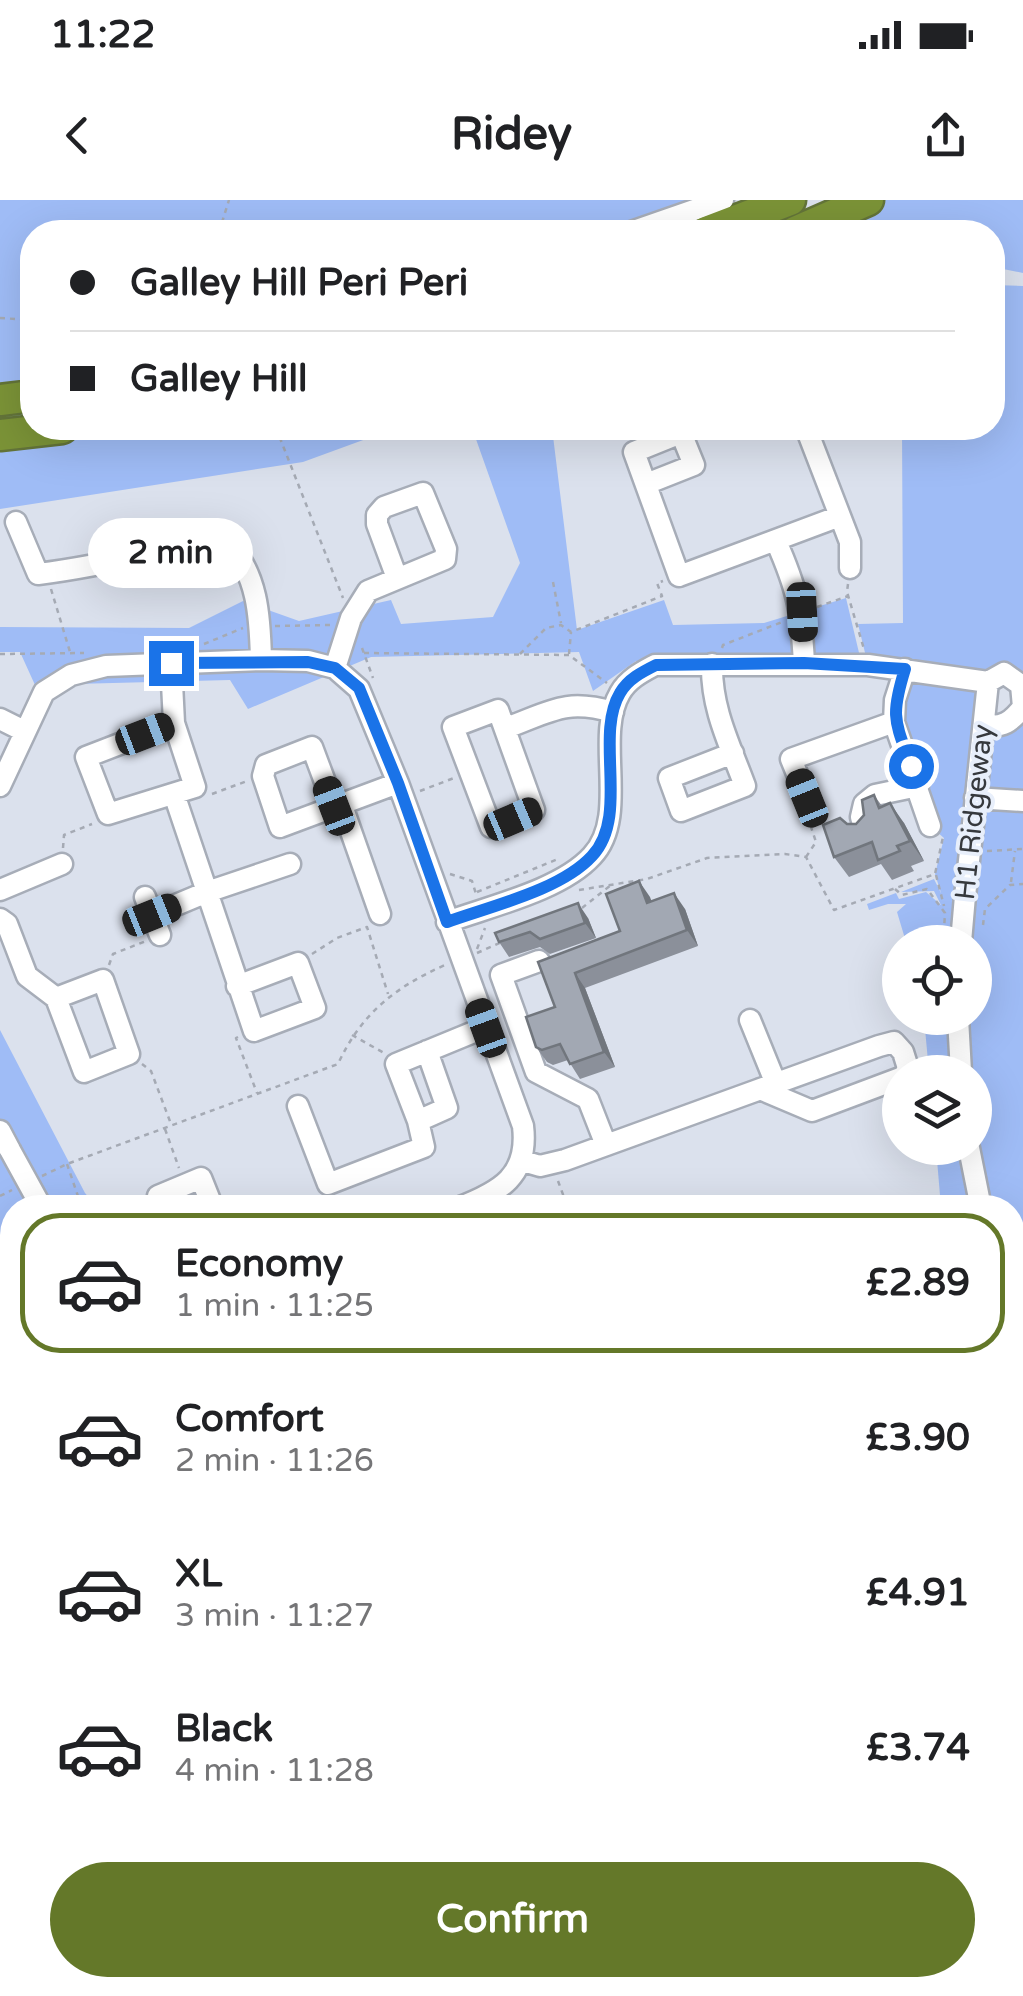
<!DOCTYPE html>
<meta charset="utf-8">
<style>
:root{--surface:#fff;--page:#f2f2f2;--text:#202124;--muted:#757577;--line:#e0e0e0;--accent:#647829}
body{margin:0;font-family:"Varela Round",sans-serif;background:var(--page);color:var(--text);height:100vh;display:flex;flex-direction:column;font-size:38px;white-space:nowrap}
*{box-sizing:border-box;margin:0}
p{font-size:32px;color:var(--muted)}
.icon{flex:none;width:55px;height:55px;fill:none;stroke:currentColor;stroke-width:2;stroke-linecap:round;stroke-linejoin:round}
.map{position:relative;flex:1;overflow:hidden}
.sheet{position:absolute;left:0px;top:995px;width:1025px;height:802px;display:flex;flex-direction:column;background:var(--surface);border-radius:40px 40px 0 0;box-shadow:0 10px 40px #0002}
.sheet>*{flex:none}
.hud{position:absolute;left:20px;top:20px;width:985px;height:220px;border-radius:40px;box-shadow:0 10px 40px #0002;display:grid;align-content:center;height:220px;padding:0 50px;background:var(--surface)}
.fabs{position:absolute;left:882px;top:725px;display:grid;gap:20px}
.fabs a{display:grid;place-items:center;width:110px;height:110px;border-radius:50%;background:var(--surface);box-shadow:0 10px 40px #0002;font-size:50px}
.end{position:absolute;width:45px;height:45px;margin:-22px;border:12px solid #1a73e8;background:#fff;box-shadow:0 0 0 5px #fff}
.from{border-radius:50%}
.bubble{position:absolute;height:70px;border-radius:35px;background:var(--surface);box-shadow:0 10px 40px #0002;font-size:32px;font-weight:800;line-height:70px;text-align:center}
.car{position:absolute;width:30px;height:60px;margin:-30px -15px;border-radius:12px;box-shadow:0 0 8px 2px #0007;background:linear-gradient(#222 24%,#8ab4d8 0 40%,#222 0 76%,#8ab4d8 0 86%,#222 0)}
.hud b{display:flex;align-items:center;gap:35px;height:95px;font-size:38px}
.hud b+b{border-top:2px solid var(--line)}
.hud i{width:25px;height:25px;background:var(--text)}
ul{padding:18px 0 0;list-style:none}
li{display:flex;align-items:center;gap:30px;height:140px;margin:0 20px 15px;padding:0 30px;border:5px solid transparent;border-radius:40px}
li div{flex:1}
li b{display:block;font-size:38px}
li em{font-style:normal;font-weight:800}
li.active{border-color:var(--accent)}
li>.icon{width:90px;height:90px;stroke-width:1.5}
.button{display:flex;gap:20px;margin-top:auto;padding:20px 50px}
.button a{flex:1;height:115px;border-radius:60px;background:var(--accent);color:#fff;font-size:40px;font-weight:800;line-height:115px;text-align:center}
.status{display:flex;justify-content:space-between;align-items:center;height:70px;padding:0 50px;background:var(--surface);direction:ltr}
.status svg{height:28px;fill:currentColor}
header{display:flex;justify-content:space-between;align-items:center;height:130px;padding:0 50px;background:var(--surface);font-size:45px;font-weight:800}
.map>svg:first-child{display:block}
.green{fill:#9fbcf6;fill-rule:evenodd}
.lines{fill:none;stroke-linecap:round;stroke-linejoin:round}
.minor-casing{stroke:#a7adb8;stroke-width:25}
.highway-casing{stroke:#637439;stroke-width:35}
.path{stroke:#a5aab4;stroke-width:2.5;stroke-dasharray:5 5;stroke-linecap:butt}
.minor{stroke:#fff;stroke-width:20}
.highway{stroke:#7b9337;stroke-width:30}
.minor-bridge-casing{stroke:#a7adb8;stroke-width:25;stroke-linecap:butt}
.minor-bridge{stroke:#fff;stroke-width:20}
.wall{fill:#8b909a}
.shaded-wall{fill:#71767d}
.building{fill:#a2a8b3;stroke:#71767d;stroke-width:2.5}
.route{stroke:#1a73e8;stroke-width:12}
.labels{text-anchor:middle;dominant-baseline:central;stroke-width:8;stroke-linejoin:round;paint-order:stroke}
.street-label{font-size:28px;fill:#36393d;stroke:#e8effb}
</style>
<div class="status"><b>11:22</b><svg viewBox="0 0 49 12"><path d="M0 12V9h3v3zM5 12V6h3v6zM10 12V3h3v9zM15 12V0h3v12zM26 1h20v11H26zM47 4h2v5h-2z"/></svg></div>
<header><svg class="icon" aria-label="back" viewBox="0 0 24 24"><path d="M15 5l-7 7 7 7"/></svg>Ridey<svg class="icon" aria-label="share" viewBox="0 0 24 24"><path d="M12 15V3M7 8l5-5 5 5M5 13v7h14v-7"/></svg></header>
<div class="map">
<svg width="1023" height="1796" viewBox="0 0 1023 1796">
<rect width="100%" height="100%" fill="#dbe1ed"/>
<path class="green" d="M0 0H721L631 32H32V228H396L303 262 0 309Z
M868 0H1023V73L993 67 992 32H795Z
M993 85 1023 86V1051L1013 1056 1012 1008 941 1007 936 948H975V872H929L924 818H975V742H906L897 712 906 704H888L869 710 867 704 896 693 899 699 926 692 941 705 934 691 901 692 934 679 941 693 935 674 944 638 930 626 899 534 905 469 868 465 858 424 903 423 902 228H992ZM988 483 1021 485 1012 521 984 524Z
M472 228H552L577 430 664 400 673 425 764 423 846 398 860 457 636 461 593 491 579 452 371 457 248 509 230 480 35 485 20 452H0V427L189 428 243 401 299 421 391 400 401 424 493 417 520 363Z
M0 830 85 993 97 1007 12 1008V1084L0 1062Z
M1012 1190 1023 1194V1294L1013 1280Z
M558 1785H777L783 1796H563Z"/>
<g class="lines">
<g class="minor-casing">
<path id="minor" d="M631 32 723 0
M646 284 694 265 681 233 634 252 679 376 840 316 806 228
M840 316 850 342V368
M16 322 38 374C78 369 117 361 156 352 164 351 172 354 180 353 195 351 209 342 226 341 258 373 260 417 261 460
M776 341C798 391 801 409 804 463
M171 463 174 523 195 587 108 614 86 557 174 523
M712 464C711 509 730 545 745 586L681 611 669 578 733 553
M335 468 351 418 368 391 445 359 446 349 423 293 384 307 377 315V324L397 378
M905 469 895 500 894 522 930 626
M498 510 534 610 491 627 453 527Z
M0 519 24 531
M984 525C1003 528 1011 522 1023 507L1021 485 1004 473 988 482
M506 528C550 512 565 498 613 512
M0 586 44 492 71 475 106 466 261 460 308 461 335 468 359 489 398 583 523 926C529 976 500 992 458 1008
M174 594 254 831 315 808 298 763 237 786
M807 598 791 559 894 522
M975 598 1023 601
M341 603 380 714
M334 606 312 547 266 565 263 576 280 627 398 583
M973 625 988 482
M865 631 861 617 864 604 875 595 918 586
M0 690 62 664
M145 697 152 715 207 692 290 664
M152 715 160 735
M0 719 7 724 27 776 56 798 84 872 129 854 103 780 56 798
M447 722C491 706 561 690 592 656 630 616 594 537 620 493 628 479 642 472 655 465H868L988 482
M961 742 965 696
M539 761 501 775 536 872 588 899 606 945
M958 818 961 872
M750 820 776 884
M760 889 812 911 900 878
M298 906 328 984 424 947 418 921 396 864 486 827
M418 921 447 908 427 851
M0 931 10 950
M969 948 981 1008
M523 961 540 966 565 960 879 846 894 842 903 852 908 868 906 872
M163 1008 158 996 201 978 213 1008
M1012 1075 1023 1083
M1012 1104 1023 1100
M1012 1190 1023 1194
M0 1208 12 1230
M0 1367 12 1392
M0 1433 12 1427
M1012 1448 1023 1442
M1012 1523 1023 1546
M0 1549 12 1543
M1012 1618 1023 1610
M0 1694 12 1688
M1012 1767 1023 1764
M28 1785 32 1796
M470 1785 472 1796
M977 1785 981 1796
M0 1787 12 1781
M232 1796 256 1785"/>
</g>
<g class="highway-casing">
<path id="highway" d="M706 32 790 0
M795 32 868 0
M0 200 32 196
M0 235 62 228"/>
</g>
<path class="path" d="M219 32 229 0
M0 118 32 120
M276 228 343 398
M553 382 561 423
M848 384 847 392 864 449
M51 389 70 452
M817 407 848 396
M275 426 332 425
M204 444 243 428
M362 448 373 478
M722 448 723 445 782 422
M364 453 569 455 607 483
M0 454 84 453
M520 454 546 428 561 425 571 432 662 396 657 383 663 381
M569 454 571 432
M420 591 454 578
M212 594 247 581
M63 648 64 635 92 624
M987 651 1023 649
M806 657 816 642 810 624
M450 674 472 681 476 694
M936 675 944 706
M1011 682 1015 651
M895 689 902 695 927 689 945 713 944 729
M579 690 647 679 707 658 785 654 806 657 834 710 935 674 943 637
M477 692 558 659
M582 708 611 685
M983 725 985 709 1010 685 1023 684
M477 749 485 728
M477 753 502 742
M312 754 337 738 367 727 388 794
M109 765 113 754 146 741
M352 835 384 853
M238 837 236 838 257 893
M142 864 151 871 171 924
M165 929 179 968
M67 964 82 1008
M42 976 67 964 338 864C361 814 395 787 445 765
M558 981 568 1008
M0 996 12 990
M311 1008 319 996
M0 1040 6 1067 0 1077
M1012 1056 1023 1051
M0 1313 12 1306
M1012 1745 1023 1741
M786 1785 805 1796
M917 1796 949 1785"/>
<use href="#minor" class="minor"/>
<use href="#highway" class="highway"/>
<g class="minor-bridge-casing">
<path id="minor-bridge" d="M965 696 973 625
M10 950 38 1001"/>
</g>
<use href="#minor-bridge" class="minor-bridge"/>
</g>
<path class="wall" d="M874 595 882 606 904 623 924 661 911 666 914 671 892 680 881 664 849 677 834 657 847 624H856L864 615Z
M639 681 651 702 685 709 698 746 585 788 615 867 580 879 568 860 553 865 547 862 536 847 555 807 538 762 620 731Z
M588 718 596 738 550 754 540 747 509 757 499 742 495 733Z
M12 1710V1758L0 1763V1715Z
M117 1785H199L177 1796H94Z
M289 1785H364L367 1790 355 1796H260Z"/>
<path class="shaded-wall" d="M890 603 904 623 924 661 910 641Z
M639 681 650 697 658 719 647 703Z
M674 693 685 709 698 746 687 730Z
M578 703 588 718 596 738 585 723Z
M575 773 585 788 615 867 604 852Z"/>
<path class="building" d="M874 595 879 608 890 603 910 641 897 646 900 651 878 660 872 642 834 657 823 625 840 618 847 624H856L864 615 862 600Z
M639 681 647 703 674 693 687 730 575 773 604 852 570 864 560 844 542 850 536 847 526 817 555 807 538 762 620 731 606 694Z
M578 703 585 723 540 739 530 732 499 742 495 733Z
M12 1710V1744L0 1750V1715Z
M117 1785H172L168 1787 170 1792 162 1796H94Z
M281 1785 286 1786 289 1785H349L333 1793 330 1787 313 1796H260Z
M424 1785H448L452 1796H428Z
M505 1785H530L536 1796H510Z"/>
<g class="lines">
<path class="route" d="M171 463 308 462 335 468 359 488 398 583 447 722C491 706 561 690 592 656 630 616 594 536 620 493 628 479 642 472 656 465L804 463 905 469C890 517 895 521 911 566"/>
</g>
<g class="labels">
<g class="street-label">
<text transform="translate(974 612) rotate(-84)">H1 Ridgeway</text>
</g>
</g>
</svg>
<div class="fabs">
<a><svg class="icon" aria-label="locate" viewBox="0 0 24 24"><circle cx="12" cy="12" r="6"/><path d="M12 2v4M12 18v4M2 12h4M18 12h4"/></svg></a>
<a><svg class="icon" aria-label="layers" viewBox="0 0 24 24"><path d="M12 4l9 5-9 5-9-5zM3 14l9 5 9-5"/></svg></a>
</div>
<i class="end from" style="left:911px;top:566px"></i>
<i class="end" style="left:171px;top:463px"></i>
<div class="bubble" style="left:88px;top:318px;width:165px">2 min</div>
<i class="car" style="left:802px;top:412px;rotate:177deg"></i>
<i class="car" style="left:145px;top:534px;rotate:69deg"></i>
<i class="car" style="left:807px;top:598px;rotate:338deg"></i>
<i class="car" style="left:334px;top:606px;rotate:339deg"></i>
<i class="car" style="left:513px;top:619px;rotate:67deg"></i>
<i class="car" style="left:152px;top:715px;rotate:68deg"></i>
<i class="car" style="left:486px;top:828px;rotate:340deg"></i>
<div class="hud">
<b><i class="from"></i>Galley Hill Peri Peri</b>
<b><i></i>Galley Hill</b>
</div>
<section class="sheet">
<ul>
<li class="active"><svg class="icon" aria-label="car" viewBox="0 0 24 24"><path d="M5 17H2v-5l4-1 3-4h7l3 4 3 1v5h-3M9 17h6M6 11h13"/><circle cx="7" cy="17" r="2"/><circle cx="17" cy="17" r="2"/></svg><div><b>Economy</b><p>1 min · 11:25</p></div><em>£2.89</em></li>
<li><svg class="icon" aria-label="car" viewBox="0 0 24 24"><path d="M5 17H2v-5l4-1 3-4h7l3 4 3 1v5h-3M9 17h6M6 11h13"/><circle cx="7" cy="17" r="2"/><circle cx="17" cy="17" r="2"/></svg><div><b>Comfort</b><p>2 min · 11:26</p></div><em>£3.90</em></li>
<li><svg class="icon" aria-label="car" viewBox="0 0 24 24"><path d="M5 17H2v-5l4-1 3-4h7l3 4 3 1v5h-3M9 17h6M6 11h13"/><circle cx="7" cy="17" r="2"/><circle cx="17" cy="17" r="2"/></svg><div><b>XL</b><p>3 min · 11:27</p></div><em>£4.91</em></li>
<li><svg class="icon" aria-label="car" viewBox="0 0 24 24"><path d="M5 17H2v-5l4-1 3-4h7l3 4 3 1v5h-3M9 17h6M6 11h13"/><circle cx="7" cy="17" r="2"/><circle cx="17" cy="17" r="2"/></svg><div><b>Black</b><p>4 min · 11:28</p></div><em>£3.74</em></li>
</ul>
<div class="button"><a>Confirm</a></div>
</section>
</div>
